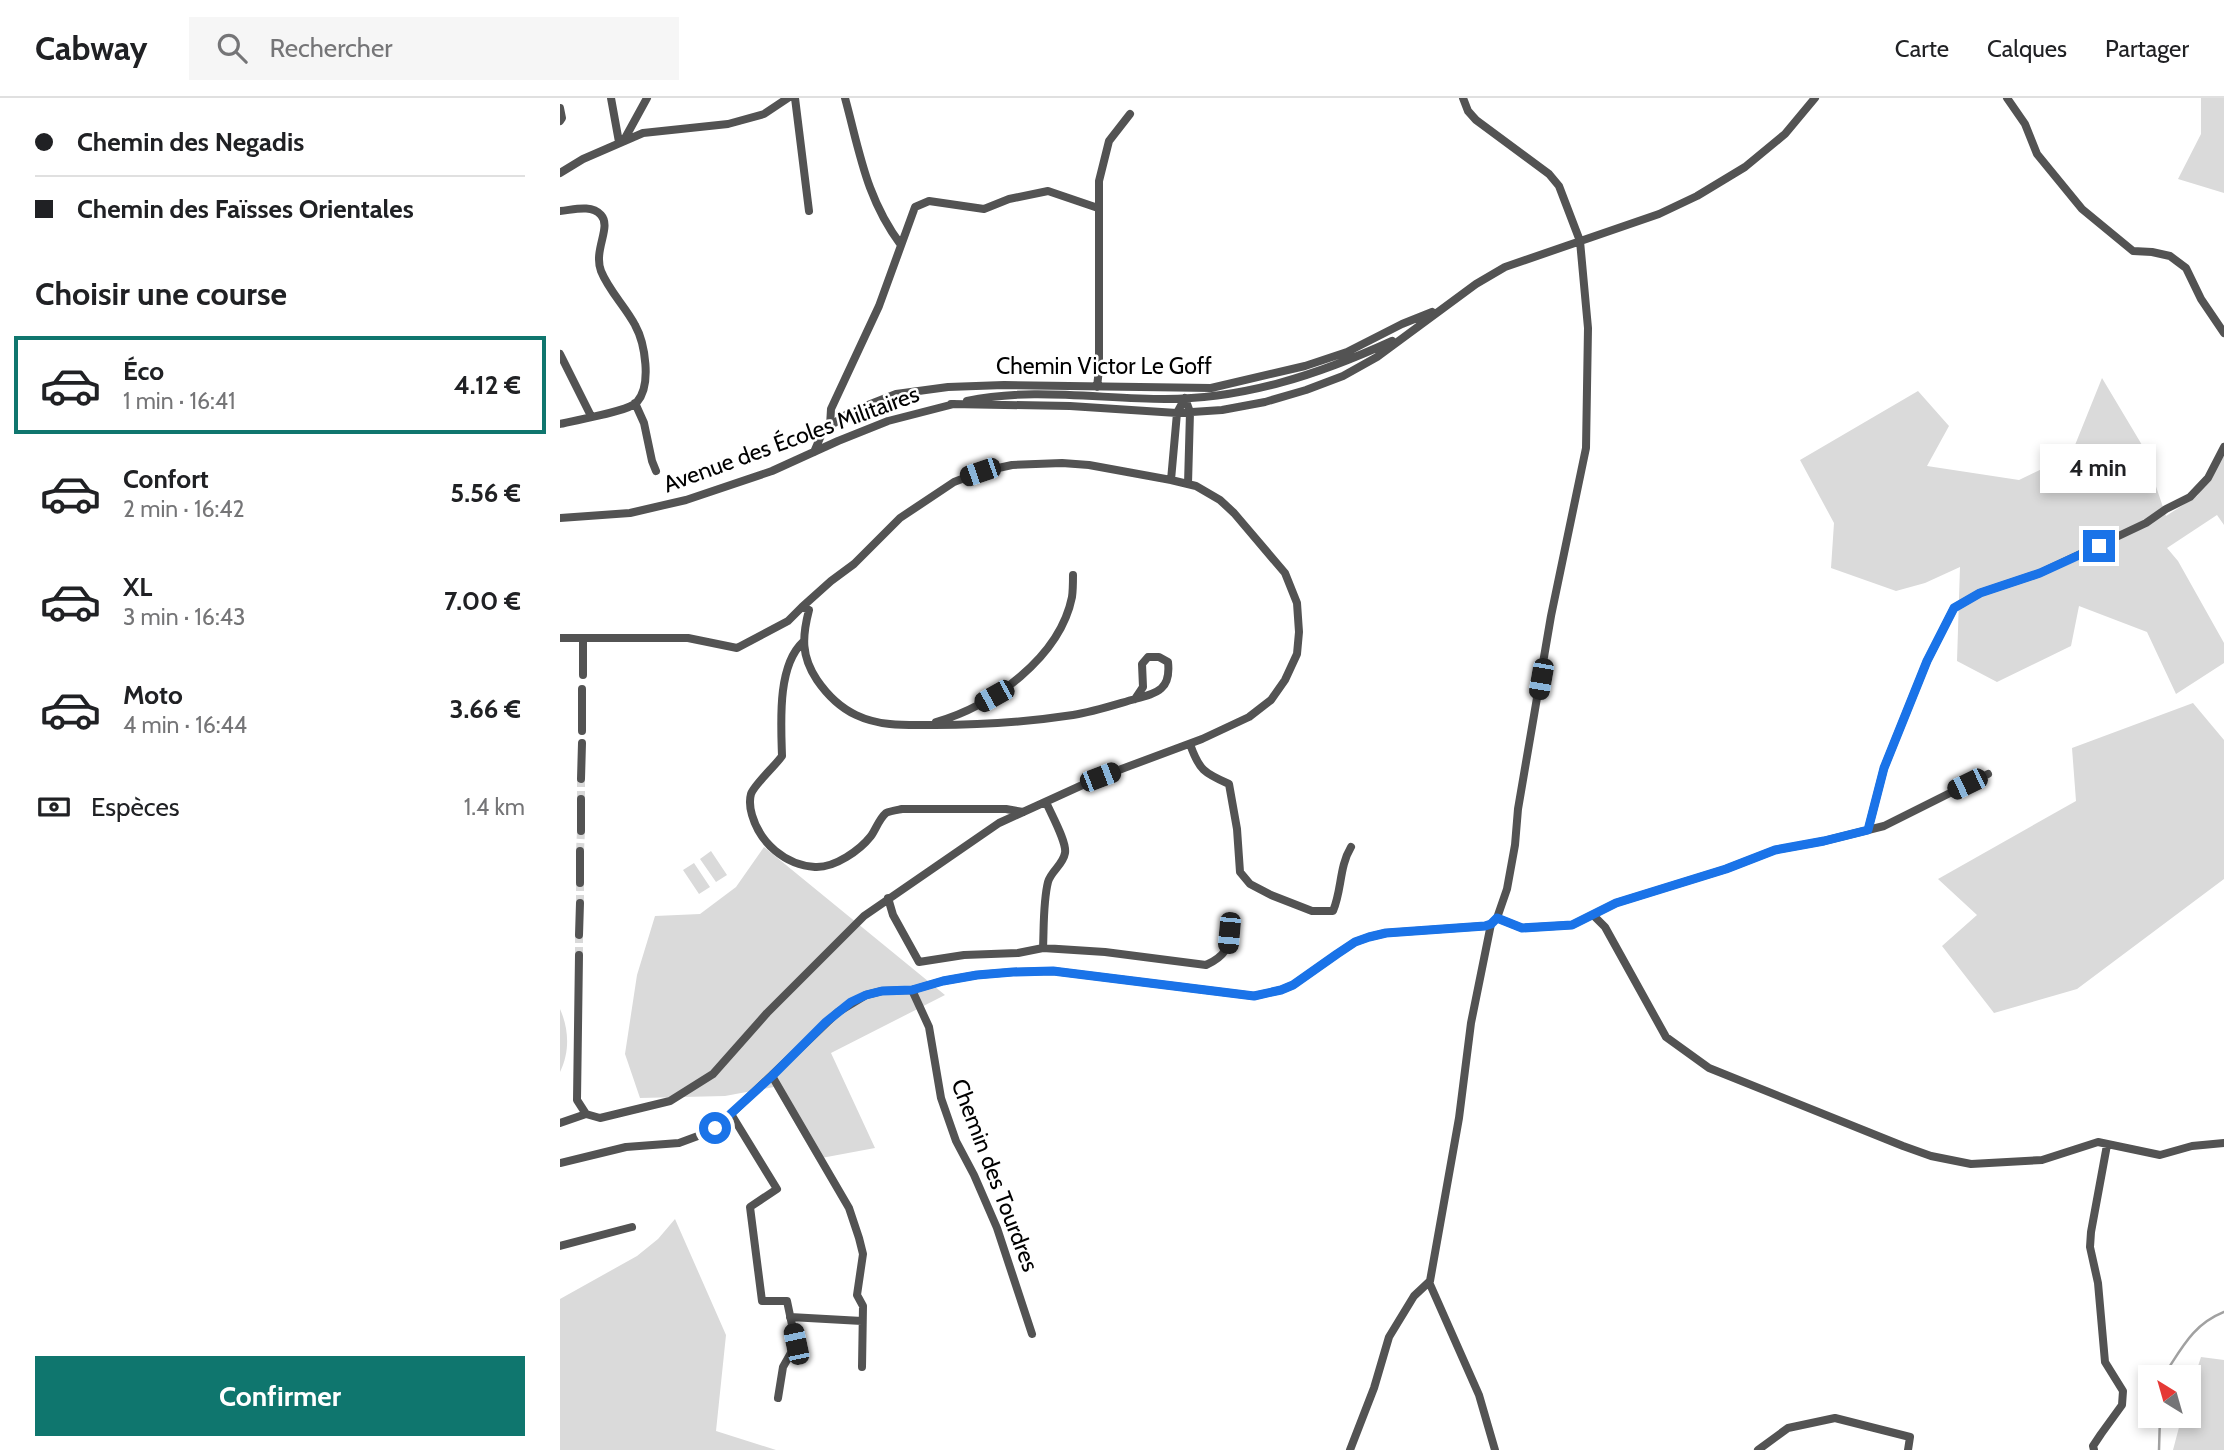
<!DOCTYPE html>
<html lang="fr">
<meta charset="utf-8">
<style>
:root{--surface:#fff;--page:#f6f6f6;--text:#202124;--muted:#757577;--line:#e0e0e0;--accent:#0f766e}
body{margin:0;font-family:Cabin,sans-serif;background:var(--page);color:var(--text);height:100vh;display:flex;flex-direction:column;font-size:26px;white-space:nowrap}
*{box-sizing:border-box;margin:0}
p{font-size:23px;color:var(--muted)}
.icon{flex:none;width:38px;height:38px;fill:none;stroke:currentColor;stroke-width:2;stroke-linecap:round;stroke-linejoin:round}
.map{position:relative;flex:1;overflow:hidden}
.side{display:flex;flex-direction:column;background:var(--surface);width:560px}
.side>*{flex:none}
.hud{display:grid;align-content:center;height:154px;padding:0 35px;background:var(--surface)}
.needle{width:46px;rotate:323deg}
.fabs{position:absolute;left:1578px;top:1267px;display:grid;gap:14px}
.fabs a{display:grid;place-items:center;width:63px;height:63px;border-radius:0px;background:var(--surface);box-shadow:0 4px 10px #0003;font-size:35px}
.end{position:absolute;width:32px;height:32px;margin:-16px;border:9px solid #1a73e8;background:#fff;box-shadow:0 0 0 4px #fff}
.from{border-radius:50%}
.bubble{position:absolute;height:49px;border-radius:0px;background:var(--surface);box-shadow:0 4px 10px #0003;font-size:23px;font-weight:800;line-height:49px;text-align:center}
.car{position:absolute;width:21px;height:42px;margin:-21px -10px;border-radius:9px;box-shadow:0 0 5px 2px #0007;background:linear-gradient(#222 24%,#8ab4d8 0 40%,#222 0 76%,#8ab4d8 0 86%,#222 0)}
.hud b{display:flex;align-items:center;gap:24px;height:66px;font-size:26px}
.hud b+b{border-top:2px solid var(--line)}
.hud i{width:18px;height:18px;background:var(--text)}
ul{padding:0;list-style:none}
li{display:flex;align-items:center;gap:21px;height:98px;margin:0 14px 10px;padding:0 21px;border:4px solid transparent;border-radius:0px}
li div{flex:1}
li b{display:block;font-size:26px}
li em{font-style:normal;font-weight:800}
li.on{border-color:var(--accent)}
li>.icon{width:63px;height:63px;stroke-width:1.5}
h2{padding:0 35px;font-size:32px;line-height:84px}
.pay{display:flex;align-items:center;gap:18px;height:77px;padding:0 35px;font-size:26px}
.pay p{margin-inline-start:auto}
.button{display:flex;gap:14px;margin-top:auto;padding:14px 35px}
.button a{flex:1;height:80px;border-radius:0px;background:var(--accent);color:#fff;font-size:28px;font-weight:800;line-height:80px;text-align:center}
header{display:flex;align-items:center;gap:42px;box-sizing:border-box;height:98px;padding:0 35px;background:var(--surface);border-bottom:2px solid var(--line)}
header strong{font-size:33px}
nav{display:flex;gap:38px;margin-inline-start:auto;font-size:24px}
.search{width:490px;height:63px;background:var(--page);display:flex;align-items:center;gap:18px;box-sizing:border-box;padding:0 24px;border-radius:0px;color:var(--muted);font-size:26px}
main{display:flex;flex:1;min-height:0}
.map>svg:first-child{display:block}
.green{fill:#dadada}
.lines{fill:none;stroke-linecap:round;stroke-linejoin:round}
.stream{stroke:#a1a1a1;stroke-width:2.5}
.minor-tunnel{stroke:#d9d9d9;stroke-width:8;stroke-dasharray:8 4;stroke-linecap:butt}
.minor{stroke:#535353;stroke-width:8}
.route{stroke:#1a73e8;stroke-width:9}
.labels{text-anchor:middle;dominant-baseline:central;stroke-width:5;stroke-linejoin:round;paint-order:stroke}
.street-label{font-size:23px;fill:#000;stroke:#fff}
</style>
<header>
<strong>Cabway</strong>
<div class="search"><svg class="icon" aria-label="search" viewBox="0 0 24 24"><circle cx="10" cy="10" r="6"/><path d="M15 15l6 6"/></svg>Rechercher</div>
<nav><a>Carte</a><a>Calques</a><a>Partager</a></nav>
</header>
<main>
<section class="side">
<div class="hud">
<b><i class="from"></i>Chemin des Negadis</b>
<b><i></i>Chemin des Faïsses Orientales</b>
</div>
<h2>Choisir une course</h2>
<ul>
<li class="on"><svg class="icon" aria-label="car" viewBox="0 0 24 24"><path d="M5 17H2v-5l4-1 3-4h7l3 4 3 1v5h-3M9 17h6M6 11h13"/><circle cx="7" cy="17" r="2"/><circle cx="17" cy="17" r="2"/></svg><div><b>Éco</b><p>1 min · 16:41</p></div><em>4.12 €</em></li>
<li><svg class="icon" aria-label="car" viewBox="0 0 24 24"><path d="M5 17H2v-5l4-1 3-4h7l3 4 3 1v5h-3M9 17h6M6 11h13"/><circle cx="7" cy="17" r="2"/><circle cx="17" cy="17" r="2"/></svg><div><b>Confort</b><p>2 min · 16:42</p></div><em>5.56 €</em></li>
<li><svg class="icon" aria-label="car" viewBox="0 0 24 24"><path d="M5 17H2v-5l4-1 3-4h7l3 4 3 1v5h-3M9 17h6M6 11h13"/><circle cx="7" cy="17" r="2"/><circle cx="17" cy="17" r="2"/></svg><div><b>XL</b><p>3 min · 16:43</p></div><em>7.00 €</em></li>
<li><svg class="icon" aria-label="car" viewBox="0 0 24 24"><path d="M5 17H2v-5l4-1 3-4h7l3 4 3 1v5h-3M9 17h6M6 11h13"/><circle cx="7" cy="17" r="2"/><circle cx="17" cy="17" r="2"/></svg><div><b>Moto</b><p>4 min · 16:44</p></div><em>3.66 €</em></li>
</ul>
<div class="pay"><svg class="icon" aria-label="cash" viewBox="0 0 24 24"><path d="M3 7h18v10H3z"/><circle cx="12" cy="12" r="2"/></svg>Espèces<p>1.4 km</p></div>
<div class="button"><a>Confirmer</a></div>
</section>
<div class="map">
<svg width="1664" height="1352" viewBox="0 0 1664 1352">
<rect width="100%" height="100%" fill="#fff"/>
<path class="green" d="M1641 0H1664V95L1618 81 1641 36Z
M1542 280 1582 347 1606 418 1637 398 1664 358V427L1657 417 1607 450 1618 463 1664 545V565L1616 596 1587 534 1519 508 1511 548 1437 584 1397 563 1400 469 1365 485 1336 493 1271 470 1274 425 1240 362 1358 293 1389 328 1367 368 1459 382 1511 357Z
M1633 605 1664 642V781L1517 891 1434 915 1382 848 1417 817 1378 781 1516 703 1512 650Z
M204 749 385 897 271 955 315 1050 256 1061 214 989 165 998 80 1000 65 956 77 877 95 818 140 816 176 789Z
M151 753 167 777 156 784 140 761Z
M134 765 150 789 139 796 123 772Z
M0 911C9 931 10 954 0 974Z
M115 1121 166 1237 156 1333 216 1352H0V1201L77 1158 98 1141Z
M1641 1259 1664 1262V1352H1613L1622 1318H1629V1295Z"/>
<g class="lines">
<path class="stream" d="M1606 1279V1274C1623 1248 1634 1226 1664 1214
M1599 1352 1600 1318"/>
<path class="minor-tunnel" d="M21 701V681
M20 753 21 733
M20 805V785
M19 857V837"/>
<path class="minor" d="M51 0 59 44
M235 0 249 113
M285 0C300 55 306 100 341 147
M1447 0 1465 26 1477 56 1522 111 1573 153 1592 154 1610 158 1626 170 1641 201 1664 235
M0 10 2 20 0 23
M64 42 87 0
M0 75 23 61 83 35 168 26 204 16 228 0
M0 113C13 112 31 106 41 117 52 129 33 152 41 173 49 193 65 208 75 227 85 245 92 287 77 304 68 314 15 322 0 326
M0 256 31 318
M537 289 539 271V83L549 43 570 16
M625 300 630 314 628 386
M407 303C471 289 540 301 605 301 685 301 760 276 832 243
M75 305 84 325 92 363 96 373
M391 306 510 308 617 315 662 312 705 304 746 292 783 278 817 259 916 186 945 169 1099 116 1137 98 1185 69 1225 36 1255 0
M270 328 271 311 319 208 355 109 369 103 424 111 449 101 488 93 538 110
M254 354 263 333 290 314 336 296 388 289 444 287 651 290 745 268 787 254 842 226 872 214
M611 382 617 315 625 300
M0 420 70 415 126 402 212 373 278 343 328 323 394 306
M0 540H128L177 550 228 523 242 509 249 512C242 539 241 558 257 582 268 598 279 609 296 617 321 629 348 627 375 627 421 627 467 624 513 617 533 614 554 607 575 601 598 595 611 591 608 564L599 559H588L582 566 583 589 575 601
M243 544C217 568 221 625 222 658 215 668 194 687 191 696 189 703 190 710 192 717 200 745 225 767 255 769 275 770 300 752 311 738 316 731 319 721 326 715 330 713 337 712 342 711H446L463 714
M23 577V540
M376 624C432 609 500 559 512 499 513 492 513 485 513 477
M22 633V591
M630 646C639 672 644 675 669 686L677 731 680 774 690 786 711 797 752 813H773C782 792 779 769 791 749
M21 681 22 645
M486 704C491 716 507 744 505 755 503 767 491 773 488 784 483 804 484 829 483 850L545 854 646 867C662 860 675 847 666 829
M1308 732 1324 670 1367 563 1394 510 1420 495 1480 475 1586 425 1606 411 1630 399 1648 380 1664 349
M21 733V701
M20 785V753
M328 800 333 817 359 864 404 857 458 855 483 850
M1033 817 1045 829 1106 939 1149 970 1343 1048 1371 1058 1411 1066 1482 1062 1538 1044 1600 1057 1632 1048 1664 1045
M937 820 962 830 1012 827 1056 805 1166 771 1215 752 1264 743 1324 728 1428 676
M19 837 20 805
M19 857 17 1002 26 1016 40 1020 110 1003 153 976 207 915 304 818 439 725 540 679 642 641 689 619 711 602 725 582 737 556 739 534 737 505 725 475 674 415 660 402 636 388 611 382 529 367 502 365 452 367 420 374 394 384 340 420 294 466 271 483 242 509
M352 892 369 929 381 1000 396 1043 414 1077 437 1130 472 1236
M212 978 289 1110 299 1140 303 1156 297 1197 303 1208 302 1269
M171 1016 217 1091 190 1109 202 1203H227L236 1246 223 1269 218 1300
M0 1025 26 1016
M0 1065 66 1049 119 1045 146 1035 171 1016 278 914 306 897 322 893 352 892 383 883 417 877 453 874 493 873 694 898 721 892 733 887 777 856 795 844 809 839 826 835 925 828 931 826 937 820 947 791 955 747 958 711 991 518 1026 350 1028 230 1020 143 999 88 989 76 916 22 908 13 903 0
M0 1148 72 1129
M869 1184 919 1297 935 1352
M230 1219 302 1223
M790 1352 814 1290 829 1239 854 1198 870 1183 899 1020 911 925 931 826
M1198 1352 1228 1330 1275 1320 1350 1339 1348 1352
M1534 1352 1533 1348 1541 1336 1562 1307 1563 1293 1545 1264 1538 1185 1530 1149 1531 1134 1547 1047"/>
</g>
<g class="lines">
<path class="route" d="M155 1030 212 978 266 924 291 904 306 897 322 893 352 892 383 883 417 877 453 874 493 873 694 898 721 892 733 887 777 856 795 844 809 839 826 835 925 828 931 826 937 820 962 830 1012 827 1056 805 1166 771 1215 752 1264 743 1308 732 1324 670 1367 563 1394 510 1420 495 1480 475 1539 448"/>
</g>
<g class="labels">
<g class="street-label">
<text x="544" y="268">Chemin Victor Le Goff</text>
<text transform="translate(231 341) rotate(-20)">Avenue des Écoles Militaires</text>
<text transform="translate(435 1077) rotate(69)">Chemin des Tourdres</text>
</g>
</g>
</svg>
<div class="fabs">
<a><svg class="needle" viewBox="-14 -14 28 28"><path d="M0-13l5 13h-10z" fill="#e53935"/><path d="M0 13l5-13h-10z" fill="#757577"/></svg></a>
</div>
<i class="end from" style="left:155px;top:1030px"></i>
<i class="end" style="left:1539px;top:448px"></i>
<div class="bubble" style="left:1480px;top:346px;width:116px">4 min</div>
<i class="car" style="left:420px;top:374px;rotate:251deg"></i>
<i class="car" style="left:981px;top:581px;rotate:190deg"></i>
<i class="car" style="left:434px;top:598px;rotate:241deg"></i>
<i class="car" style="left:540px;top:679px;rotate:69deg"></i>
<i class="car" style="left:1407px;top:686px;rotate:244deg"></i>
<i class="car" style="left:669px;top:835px;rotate:185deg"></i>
<i class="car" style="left:236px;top:1246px;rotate:348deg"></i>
</div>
</main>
